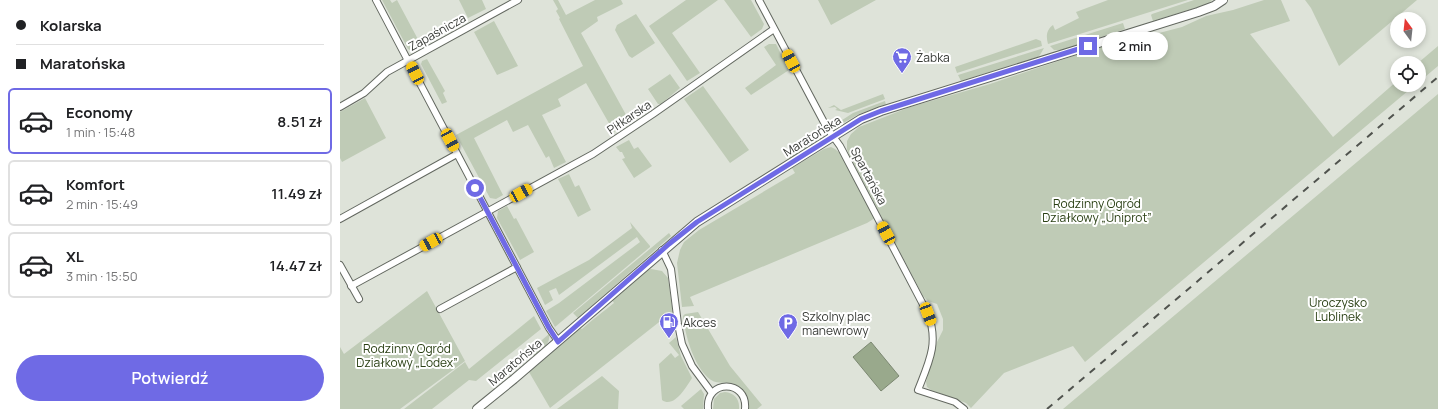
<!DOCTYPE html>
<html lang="pl">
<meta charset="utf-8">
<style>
:root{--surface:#fff;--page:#f6f6f6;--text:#202124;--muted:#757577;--line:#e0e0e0;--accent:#6f6ae5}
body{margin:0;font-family:Manrope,sans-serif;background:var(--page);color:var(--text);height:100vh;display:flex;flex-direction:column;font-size:15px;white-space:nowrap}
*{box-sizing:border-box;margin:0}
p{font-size:13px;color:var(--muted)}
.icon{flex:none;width:22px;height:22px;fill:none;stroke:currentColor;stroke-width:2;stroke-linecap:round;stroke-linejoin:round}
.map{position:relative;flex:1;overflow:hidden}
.sheet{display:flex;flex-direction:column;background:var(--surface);width:340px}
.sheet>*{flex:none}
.banner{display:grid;align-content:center;height:88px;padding:0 16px;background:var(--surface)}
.needle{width:26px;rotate:345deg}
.controls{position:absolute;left:1050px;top:12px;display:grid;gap:8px}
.controls a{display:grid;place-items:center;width:36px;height:36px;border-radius:50%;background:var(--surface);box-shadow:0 2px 6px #0003;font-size:20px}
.end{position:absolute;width:18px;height:18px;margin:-9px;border:5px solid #6f6ae5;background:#fff;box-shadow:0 0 0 2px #fff}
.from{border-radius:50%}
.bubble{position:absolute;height:28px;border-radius:14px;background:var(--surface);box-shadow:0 2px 6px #0003;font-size:13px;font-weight:600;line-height:28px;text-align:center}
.car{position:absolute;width:12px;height:24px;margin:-12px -6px;border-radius:5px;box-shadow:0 0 3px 1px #0007;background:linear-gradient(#f5c518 24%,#345 0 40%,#f5c518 0 76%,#345 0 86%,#f5c518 0)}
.banner b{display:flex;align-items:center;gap:14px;height:38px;font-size:15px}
.banner b+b{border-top:1px solid var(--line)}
.banner i{width:10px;height:10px;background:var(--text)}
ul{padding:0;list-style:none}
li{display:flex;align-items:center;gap:12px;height:66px;margin:0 8px 6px;padding:0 8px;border:2px solid var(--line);border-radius:6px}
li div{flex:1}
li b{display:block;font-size:15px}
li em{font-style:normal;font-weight:600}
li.on{border-color:var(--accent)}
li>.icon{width:36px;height:36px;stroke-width:1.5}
.action{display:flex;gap:8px;margin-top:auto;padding:8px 16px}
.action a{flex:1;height:46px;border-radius:24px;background:var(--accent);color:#fff;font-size:16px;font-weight:600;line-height:46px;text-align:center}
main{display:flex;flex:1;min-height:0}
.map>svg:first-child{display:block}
.green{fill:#bfcbb6}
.water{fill:#99a98c;stroke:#7c8872}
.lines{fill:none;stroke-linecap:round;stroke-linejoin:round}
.minor-casing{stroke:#636860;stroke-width:8}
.secondary-casing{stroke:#636860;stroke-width:10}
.minor{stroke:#fff;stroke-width:6}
.secondary{stroke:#fff;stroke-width:8}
.rail{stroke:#50534e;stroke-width:2;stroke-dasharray:7 7;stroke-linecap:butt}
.route{stroke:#6f6ae5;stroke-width:5}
.labels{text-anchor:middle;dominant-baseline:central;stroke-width:4;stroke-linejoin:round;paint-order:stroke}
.street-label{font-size:12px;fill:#383b37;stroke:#fff}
.poi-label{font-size:12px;fill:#383b37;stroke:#fff;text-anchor:start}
.park-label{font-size:12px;fill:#293f13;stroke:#fff}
</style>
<main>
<section class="sheet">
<div class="banner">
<b><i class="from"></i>Kolarska</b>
<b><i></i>Maratońska</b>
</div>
<ul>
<li class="on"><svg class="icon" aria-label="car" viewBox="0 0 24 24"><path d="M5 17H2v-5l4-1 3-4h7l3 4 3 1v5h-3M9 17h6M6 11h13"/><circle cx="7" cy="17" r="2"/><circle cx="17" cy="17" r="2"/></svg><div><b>Economy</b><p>1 min · 15:48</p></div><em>8.51 zł</em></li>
<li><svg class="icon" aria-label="car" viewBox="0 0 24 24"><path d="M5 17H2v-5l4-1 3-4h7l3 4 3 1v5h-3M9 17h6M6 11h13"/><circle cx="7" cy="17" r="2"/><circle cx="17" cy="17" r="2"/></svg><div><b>Komfort</b><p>2 min · 15:49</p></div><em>11.49 zł</em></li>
<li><svg class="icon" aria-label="car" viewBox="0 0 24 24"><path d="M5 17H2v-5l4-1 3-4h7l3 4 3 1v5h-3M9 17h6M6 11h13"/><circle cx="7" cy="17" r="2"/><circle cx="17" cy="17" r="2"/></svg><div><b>XL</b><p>3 min · 15:50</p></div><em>14.47 zł</em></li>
</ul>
<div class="action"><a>Potwierdź</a></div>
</section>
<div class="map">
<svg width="1098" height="409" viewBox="0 0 1098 409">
<rect width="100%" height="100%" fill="#dee3d9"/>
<path class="green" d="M42 0H50L52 3 57 0 81 45 72 51 68 49Z
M119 0H142L146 9 128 18Z
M213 0H218L226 15 255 0H281L283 4 257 17 258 21 241 33 290 122 274 132 246 83 218 99 221 106 202 115 226 162 214 168 209 156 206 158 188 125 173 132 167 120 134 138 163 195 156 199 150 198 116 135 243 66 219 19 220 18 216 11 218 9Z
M346 0H378L332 33 360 73 347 81 309 26Z
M384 0H411L424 24 422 29 411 37Z
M478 0H536L491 25Z
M768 0H848L708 44C706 37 706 30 713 25L715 30 739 18 736 12Z
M854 0H872L868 4 862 6 813 21 811 15 812 14Z
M924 0H941L950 21 910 34 993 137 1057 81V85H1075L745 362 733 346 664 373 631 408 626 403 591 390 587 387 586 382 597 342 603 330V319L597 304 588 301 583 296 509 155 507 149V141L511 134 519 127 570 107 650 84 787 38H800L842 27 866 16 893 10Z
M965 0H1077L999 66 971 8Z
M296 14 315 43 292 58 289 56 275 30 277 25Z
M154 21 178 66 157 75 134 32Z
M783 23 785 29 721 50H714L710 46Z
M696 39 701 41 702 46 617 73 615 67Z
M429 44H436L449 70 411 95 405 88 436 65 424 47Z
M1098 46V66L1079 82 1078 63Z
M704 48 700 55 698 57 621 81 618 75Z
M87 59 105 91 103 93 107 102 102 104 81 64 82 61Z
M330 74 340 88 321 104H318L308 89Z
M363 86 409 150 390 163 344 99Z
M543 94 545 99 508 113 495 110 497 109 495 107 488 108 494 105 501 110Z
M1098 94V409H723Z
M25 98 46 138 2 162 0 158V112Z
M545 101 546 105 519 114 498 126H493L513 113Z
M483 131V135L481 139 448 160 446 156V154Z
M289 140 294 149 298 147 312 166 294 178 282 159 285 158 282 152H280L276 147Z
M491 147 495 149 501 154 535 218 527 223 350 297 354 306 342 307 337 263 340 250 344 242 359 230 455 173 452 168 484 149Z
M229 174 235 187 239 185 251 210 238 217 218 179Z
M167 206 174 219 176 218 194 252 180 260 157 218 158 211Z
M290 222 310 246V247L215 327 206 311 219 303 300 242 297 237 219 295 216 288 209 291 213 300 205 305 197 288 249 260 292 228Z
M329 233 331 236 238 318 233 313Z
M311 269 322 271 328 278 333 314 327 325 323 319 210 408 189 372 240 328 242 329C253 319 263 312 274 303L272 300 306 270Z
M87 291 125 361 60 409H0V347L4 354Z
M358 312 390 366 422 405 417 409H409C410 396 402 384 389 383 382 382 377 384 371 380 354 368 345 335 343 316L345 314Z
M194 316 201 329 136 381 129 380 92 409H64L125 362 129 369Z
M209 334C211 345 201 350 193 357L189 351Z
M336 337 341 356 352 378C347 386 334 409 322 400L319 364 331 353 335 358 339 355 329 343Z
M262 376 279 391 278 409H217Z
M361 389 364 394 363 409H344L341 406Z
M385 392C394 393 400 399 399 409H373L374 399 380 393Z"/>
<path class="water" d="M531 342 559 376 541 391 513 357Z"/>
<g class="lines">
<g class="minor-casing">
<path id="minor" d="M36 0 209 328 218 341
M419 0 487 128 500 146 588 314C599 343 589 362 578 390L615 402 624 409
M0 107 24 93 47 72 178 0
M0 219 117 154
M322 250 331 269 338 324 342 344 352 366 372 393
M0 265 19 299
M11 286 253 154 313 114 434 29
M100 309 177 267
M368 409C365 379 408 379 405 409"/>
</g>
<g class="secondary-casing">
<path id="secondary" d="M137 409 174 379 357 222 521 119 541 111 858 12 874 6 883 0"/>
</g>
<use href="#minor" class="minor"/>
<use href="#secondary" class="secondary"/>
<path class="rail" d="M707 409 1098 77"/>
</g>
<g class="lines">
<path class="route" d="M135 188 209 328 218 342 329 244 357 222 521 119 541 111 748 46"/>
</g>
<defs>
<g id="supermarket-pin" transform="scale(1)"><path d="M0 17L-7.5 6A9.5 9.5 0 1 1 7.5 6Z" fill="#6f6ae5" stroke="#fff"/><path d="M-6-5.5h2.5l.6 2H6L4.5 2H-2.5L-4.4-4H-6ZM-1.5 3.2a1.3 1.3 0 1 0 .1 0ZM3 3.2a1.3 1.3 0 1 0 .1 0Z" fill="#fff"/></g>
<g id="fuel-pin" transform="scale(1)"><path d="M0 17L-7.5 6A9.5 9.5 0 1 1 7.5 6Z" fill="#6f6ae5" stroke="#fff"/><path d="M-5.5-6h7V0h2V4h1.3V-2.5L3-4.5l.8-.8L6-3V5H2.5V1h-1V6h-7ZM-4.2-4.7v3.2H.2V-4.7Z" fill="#fff"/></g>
<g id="parking-pin" transform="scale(1)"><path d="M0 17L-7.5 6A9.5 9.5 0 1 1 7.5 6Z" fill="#6f6ae5" stroke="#fff"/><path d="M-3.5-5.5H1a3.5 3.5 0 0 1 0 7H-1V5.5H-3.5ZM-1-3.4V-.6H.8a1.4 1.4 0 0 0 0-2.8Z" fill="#fff"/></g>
</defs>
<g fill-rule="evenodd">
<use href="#supermarket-pin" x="562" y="57"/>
<use href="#fuel-pin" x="329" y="322"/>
<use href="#parking-pin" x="448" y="323"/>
</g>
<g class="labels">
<g class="street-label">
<text transform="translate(97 32) rotate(-29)">Zapaśnicza</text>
<text transform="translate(289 117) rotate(-34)">Piłkarska</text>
<text transform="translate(472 136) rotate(-32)">Maratońska</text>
<text transform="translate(529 176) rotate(62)">Spartańska</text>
<text transform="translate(175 362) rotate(-40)">Maratońska</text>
</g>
<g class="poi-label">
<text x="576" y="57">Żabka</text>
<text x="462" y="316">Szkolny plac<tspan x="462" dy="14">manewrowy</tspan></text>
<text x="343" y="322">Akces</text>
</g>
<g class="park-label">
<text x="757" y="203">Rodzinny Ogród<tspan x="757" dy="14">Działkowy „Uniprot”</tspan></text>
<text x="998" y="302">Uroczysko<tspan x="998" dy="14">Lublinek</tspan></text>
<text x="67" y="348">Rodzinny Ogród<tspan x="67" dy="14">Działkowy „Lodex”</tspan></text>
</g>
</g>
</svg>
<div class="controls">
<a><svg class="needle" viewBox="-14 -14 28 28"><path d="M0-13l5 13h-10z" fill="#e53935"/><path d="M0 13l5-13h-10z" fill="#757577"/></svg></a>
<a><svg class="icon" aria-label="locate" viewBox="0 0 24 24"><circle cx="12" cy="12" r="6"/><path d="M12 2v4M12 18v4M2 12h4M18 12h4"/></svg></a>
</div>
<i class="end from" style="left:135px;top:188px"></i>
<i class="end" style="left:748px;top:46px"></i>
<div class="bubble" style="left:762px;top:32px;width:66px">2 min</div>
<i class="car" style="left:451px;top:61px;rotate:332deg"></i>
<i class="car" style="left:75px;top:73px;rotate:333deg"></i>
<i class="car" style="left:110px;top:140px;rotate:152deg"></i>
<i class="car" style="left:181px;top:193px;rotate:61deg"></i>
<i class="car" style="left:546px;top:233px;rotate:332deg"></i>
<i class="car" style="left:91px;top:242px;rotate:241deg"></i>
<i class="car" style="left:588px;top:314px;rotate:159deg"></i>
</div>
</main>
